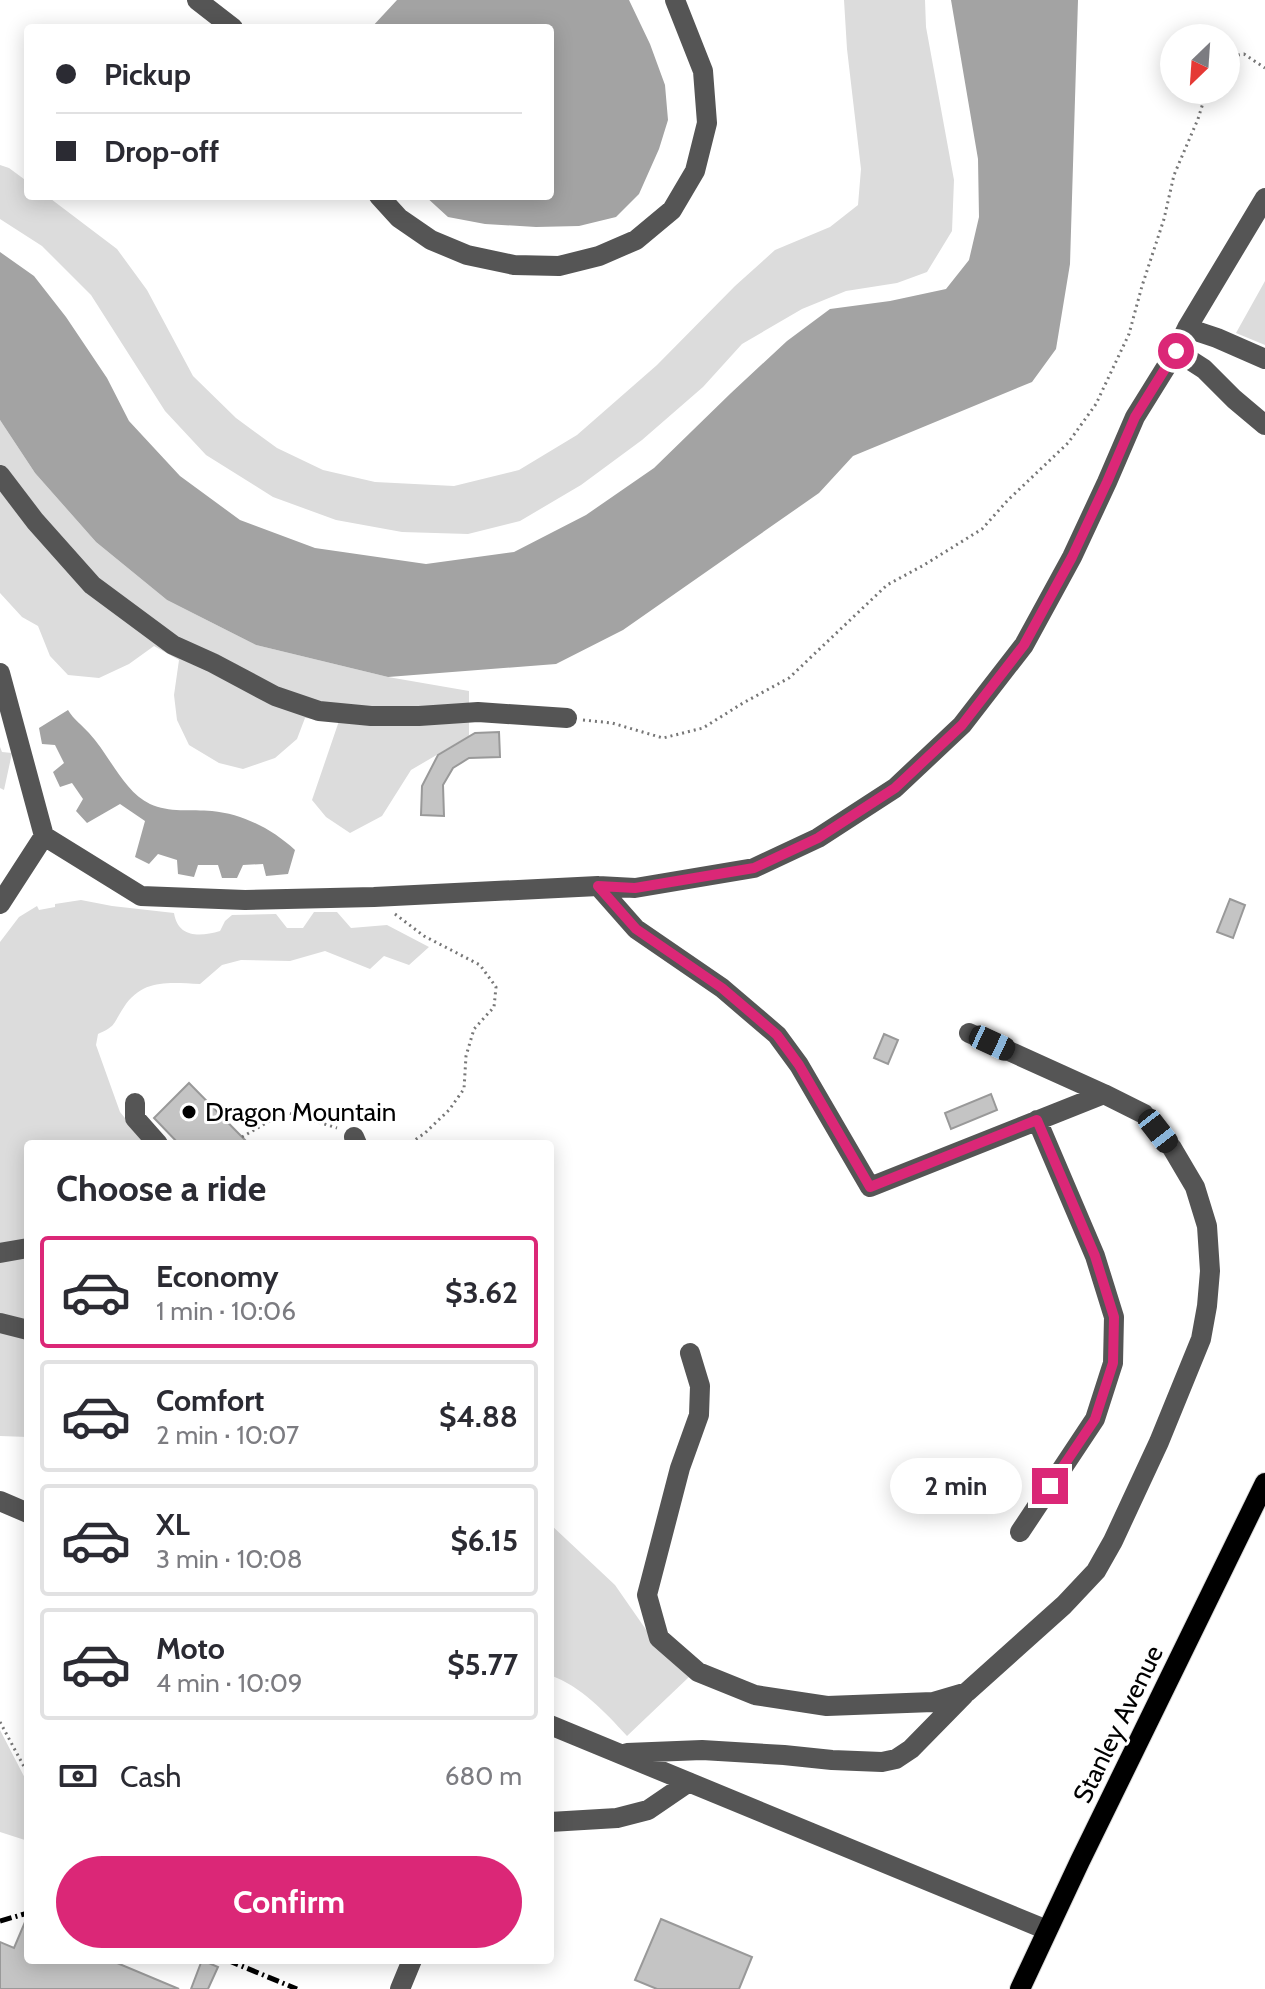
<!DOCTYPE html>
<meta charset="utf-8">
<style>
:root{--surface:#fff;--page:#f7f7f7;--text:#2b2b33;--muted:#7c7c81;--line:#e1e1e2;--accent:#db2777}
body{margin:0;font-family:Cabin,sans-serif;background:var(--page);color:var(--text);height:100vh;display:flex;flex-direction:column;font-size:30px;white-space:nowrap}
*{box-sizing:border-box;margin:0}
p{font-size:26px;color:var(--muted)}
.icon{flex:none;width:44px;height:44px;fill:none;stroke:currentColor;stroke-width:2;stroke-linecap:round;stroke-linejoin:round}
.map{position:relative;flex:1;overflow:hidden}
.drawer{position:absolute;left:24px;top:1140px;width:530px;height:824px;display:flex;flex-direction:column;background:var(--surface);border-radius:8px;box-shadow:0 4px 20px #0003}
.drawer>*{flex:none}
.hud{position:absolute;left:24px;top:24px;width:530px;height:176px;border-radius:8px;box-shadow:0 4px 20px #0003;display:grid;align-content:center;height:176px;padding:0 32px;background:var(--surface)}
.needle{width:52px;rotate:205deg}
.buttons{position:absolute;left:1160px;top:24px;display:grid;gap:16px}
.buttons a{display:grid;place-items:center;width:80px;height:80px;border-radius:50%;background:var(--surface);box-shadow:0 4px 20px #0003;font-size:40px}
.end{position:absolute;width:36px;height:36px;margin:-18px;border:10px solid #db2777;background:#fff;box-shadow:0 0 0 4px #fff}
.from{border-radius:50%}
.bubble{position:absolute;height:56px;border-radius:28px;background:var(--surface);box-shadow:0 4px 20px #0003;font-size:26px;font-weight:800;line-height:56px;text-align:center}
.car{position:absolute;width:24px;height:48px;margin:-24px -12px;border-radius:10px;box-shadow:0 0 6px 2px #0007;background:linear-gradient(#222 24%,#8ab4d8 0 40%,#222 0 76%,#8ab4d8 0 86%,#222 0)}
.hud b{display:flex;align-items:center;gap:28px;height:76px;font-size:30px}
.hud b+b{border-top:2px solid var(--line)}
.hud i{width:20px;height:20px;background:var(--text)}
ul{padding:0;list-style:none}
li{display:flex;align-items:center;gap:24px;height:112px;margin:0 16px 12px;padding:0 16px;border:4px solid var(--line);border-radius:8px}
li div{flex:1}
li b{display:block;font-size:30px}
li em{font-style:normal;font-weight:800}
li.on{border-color:var(--accent)}
li>.icon{width:72px;height:72px;stroke-width:1.5}
h2{padding:0 32px;font-size:36px;line-height:96px}
.pay{display:flex;align-items:center;gap:20px;height:88px;padding:0 32px;font-size:30px}
.pay p{margin-inline-start:auto}
.primary-button{display:flex;gap:16px;margin-top:auto;padding:16px 32px}
.primary-button a{flex:1;height:92px;border-radius:48px;background:var(--accent);color:#fff;font-size:32px;font-weight:800;line-height:92px;text-align:center}
.map>svg:first-child{display:block}
.green{fill:#dcdcdc}
.water{fill:#a3a3a3}
.building{fill:#c4c4c4;stroke:#999;stroke-width:2}
.lines{fill:none;stroke-linecap:round;stroke-linejoin:round}
.major-casing{stroke:#dbdbdb;stroke-width:22}
.path{stroke:#777;stroke-width:3;stroke-dasharray:2 4;stroke-linecap:butt}
.minor{stroke:#555;stroke-width:20}
.major{stroke:#000;stroke-width:20}
.rail{stroke:#000;stroke-width:5;stroke-dasharray:12 4 2 4;stroke-linecap:butt}
.route{stroke:#db2777;stroke-width:10}
.poi-dot{fill:#000;stroke:#fff;stroke-width:3}
.labels{text-anchor:middle;dominant-baseline:central;stroke-width:6;stroke-linejoin:round;paint-order:stroke}
.poi-label{font-size:26px;fill:#000;stroke:#fff;text-anchor:start}
.street-label{font-size:26px;fill:#000;stroke:#fff}
</style>
<div class="map">
<svg width="1265" height="1989" viewBox="0 0 1265 1989">
<rect width="100%" height="100%" fill="#fff"/>
<path class="green" d="M844 0H925L926 27 954 180 952 231 927 272 897 283 846 291 802 309 742 344 703 387 642 440 581 485 520 521 468 534 402 532 336 520 273 497 206 455 165 411 91 295 42 246 0 219V165L9 168 28 182V196H47L117 249 147 290 193 376 236 418 277 448 323 470 375 482 454 486 519 470 577 435 657 365 735 286 775 250 830 227 858 205 861 169 847 49Z
M1265 281V345L1236 333Z
M0 420 35 473 96 542 167 600 256 645 388 677 469 691V736L411 770 382 816 350 833 326 817 312 800 339 721 305 718 297 739 275 758 243 769 219 763 189 745 177 720 174 695 179 660 154 646 129 664 99 678 68 675 50 656 38 626 22 617 0 593Z
M0 747 2 752 12 753 4 790 0 788Z
M81 900 112 906 174 913C178 938 200 937 220 931L225 921 232 915 276 914 287 928H303L314 912H337L351 928 387 925 429 947 409 965 384 956 370 969 325 951 290 961 241 960 222 965 200 984C170 983 143 978 124 1007 113 1023 117 1026 98 1034L96 1045 120 1112 146 1144H28V1240L0 1245V942L19 917 37 906 39 910 55 907V904Z
M28 1255V1437L0 1436V1259Z
M550 1524 615 1585 656 1644 689 1677 627 1736C604 1711 582 1687 550 1675Z
M0 1730 28 1784V1841L0 1832Z"/>
<path class="water" d="M397 0H629L650 44 665 85 668 120 659 149 639 194 616 217 579 226 536 227 485 224 448 217 425 196H550V28H371Z
M951 0H1078L1070 264 1056 349 1032 382 853 456 819 493 623 630 556 664 388 677 256 645 167 600 96 542 35 473 0 420V252L34 276 66 317 107 378 129 421 180 476 240 520 315 548 426 564 514 552 586 515 654 468 731 393 787 341 830 309 890 301 946 289 969 260 979 217 978 159Z
M68 710C74 720 82 725 89 733 109 754 123 791 150 804 169 813 191 809 212 811 243 814 272 829 295 850L288 874 266 876 263 864 243 865 237 878H222L218 865H198L194 877 178 874 177 860 158 854 149 864 135 857 145 821 120 804 87 823 76 811 83 799 72 783 60 787 53 772 64 763 55 745 42 744 39 728Z"/>
<path class="building" d="M499 732 500 757 469 758 453 768 443 785 444 816 421 815 422 786 438 755 475 733Z
M1230 899 1245 905 1233 938 1217 932Z
M884 1034 898 1040 888 1064 874 1058Z
M189 1083 249 1144H179L154 1118Z
M991 1094 997 1110 951 1129 945 1113Z
M28 1915V1960H110L179 1989H0V1942L14 1948Z
M661 1919 752 1957 739 1989H657L635 1980Z
M202 1960 218 1967 208 1989H191Z"/>
<g class="lines">
<g class="major-casing">
<path id="major" d="M1020 1989 1080 1861 1265 1483"/>
</g>
<path class="path" d="M1226 57 1244 54 1265 68
M583 720 612 723 663 738 703 728 743 703 789 678 887 585 924 565 982 529 1008 500 1068 443 1096 404 1129 334 1142 286 1164 219 1174 175 1198 119 1207 90
M395 914 424 936 480 965 496 987 494 1007 474 1029 466 1056 464 1089 449 1110 425 1133 409 1144
M242 1137 275 1118 289 1113 337 1128
M0 1722 28 1774"/>
<path class="minor" d="M197 0 233 28
M379 196 399 218 431 240 467 255 514 265 559 266 599 256 636 240 672 210 695 171 707 123 703 71 675 0
M1187 328 1217 338 1265 359
M1176 351 1204 369 1234 399 1265 425
M0 475 35 521 92 585 173 645 213 663 275 696 319 711 371 716H419L478 712 567 718
M0 673 44 836 0 904
M44 836 141 896 245 900 374 897 598 886 635 888 754 868 818 838 895 788 962 725 1024 645 1072 557 1107 482 1135 417 1176 351 1187 328 1265 198
M598 886 636 929 722 988 777 1035 799 1065 870 1187 1104 1094 1144 1114 1172 1148 1195 1187 1207 1226 1210 1271 1207 1306 1201 1339 1159 1442 1113 1541 1096 1571 1064 1605 967 1692 933 1702 827 1706 755 1695 698 1672 659 1638 647 1595 680 1468 699 1415 700 1386 690 1353
M969 1033 1104 1094
M135 1103V1118L158 1144
M354 1137 357 1144
M0 1253 28 1248
M0 1323 28 1330
M0 1501 28 1513
M1020 1532 1095 1419 1113 1363 1114 1317 1095 1256 1037 1120
M550 1725 1047 1930
M627 1753 702 1750 784 1755 832 1760 882 1762 896 1759 911 1749 964 1695
M550 1822 617 1818 648 1810 689 1782
M400 1989 412 1960"/>
<use href="#major" class="major"/>
<path class="rail" d="M0 1921 28 1913
M227 1960 297 1989"/>
</g>
<g class="lines">
<path class="route" d="M1050 1486 1095 1419 1113 1363 1114 1317 1095 1256 1037 1120 870 1187 799 1065 777 1035 722 988 636 929 598 886 635 888 754 868 818 838 895 788 962 725 1024 645 1072 557 1107 482 1135 417 1176 351"/>
</g>
<circle class="poi-dot" cx="189" cy="1112" r="8"/>
<g class="labels">
<g class="poi-label">
<text x="205" y="1112">Dragon Mountain</text>
</g>
<g class="street-label">
<text transform="translate(1118 1724) rotate(-64)">Stanley Avenue</text>
</g>
</g>
</svg>
<div class="buttons">
<a><svg class="needle" viewBox="-14 -14 28 28"><path d="M0-13l5 13h-10z" fill="#e53935"/><path d="M0 13l5-13h-10z" fill="#7c7c81"/></svg></a>
</div>
<i class="end from" style="left:1176px;top:351px"></i>
<i class="end" style="left:1050px;top:1486px"></i>
<div class="bubble" style="left:890px;top:1458px;width:132px">2 min</div>
<i class="car" style="left:992px;top:1043px;rotate:115deg"></i>
<i class="car" style="left:1158px;top:1131px;rotate:142deg"></i>
<div class="hud">
<b><i class="from"></i>Pickup</b>
<b><i></i>Drop-off</b>
</div>
<section class="drawer">
<h2>Choose a ride</h2>
<ul>
<li class="on"><svg class="icon" aria-label="car" viewBox="0 0 24 24"><path d="M5 17H2v-5l4-1 3-4h7l3 4 3 1v5h-3M9 17h6M6 11h13"/><circle cx="7" cy="17" r="2"/><circle cx="17" cy="17" r="2"/></svg><div><b>Economy</b><p>1 min · 10:06</p></div><em>$3.62</em></li>
<li><svg class="icon" aria-label="car" viewBox="0 0 24 24"><path d="M5 17H2v-5l4-1 3-4h7l3 4 3 1v5h-3M9 17h6M6 11h13"/><circle cx="7" cy="17" r="2"/><circle cx="17" cy="17" r="2"/></svg><div><b>Comfort</b><p>2 min · 10:07</p></div><em>$4.88</em></li>
<li><svg class="icon" aria-label="car" viewBox="0 0 24 24"><path d="M5 17H2v-5l4-1 3-4h7l3 4 3 1v5h-3M9 17h6M6 11h13"/><circle cx="7" cy="17" r="2"/><circle cx="17" cy="17" r="2"/></svg><div><b>XL</b><p>3 min · 10:08</p></div><em>$6.15</em></li>
<li><svg class="icon" aria-label="car" viewBox="0 0 24 24"><path d="M5 17H2v-5l4-1 3-4h7l3 4 3 1v5h-3M9 17h6M6 11h13"/><circle cx="7" cy="17" r="2"/><circle cx="17" cy="17" r="2"/></svg><div><b>Moto</b><p>4 min · 10:09</p></div><em>$5.77</em></li>
</ul>
<div class="pay"><svg class="icon" aria-label="cash" viewBox="0 0 24 24"><path d="M3 7h18v10H3z"/><circle cx="12" cy="12" r="2"/></svg>Cash<p>680 m</p></div>
<div class="primary-button"><a>Confirm</a></div>
</section>
</div>
